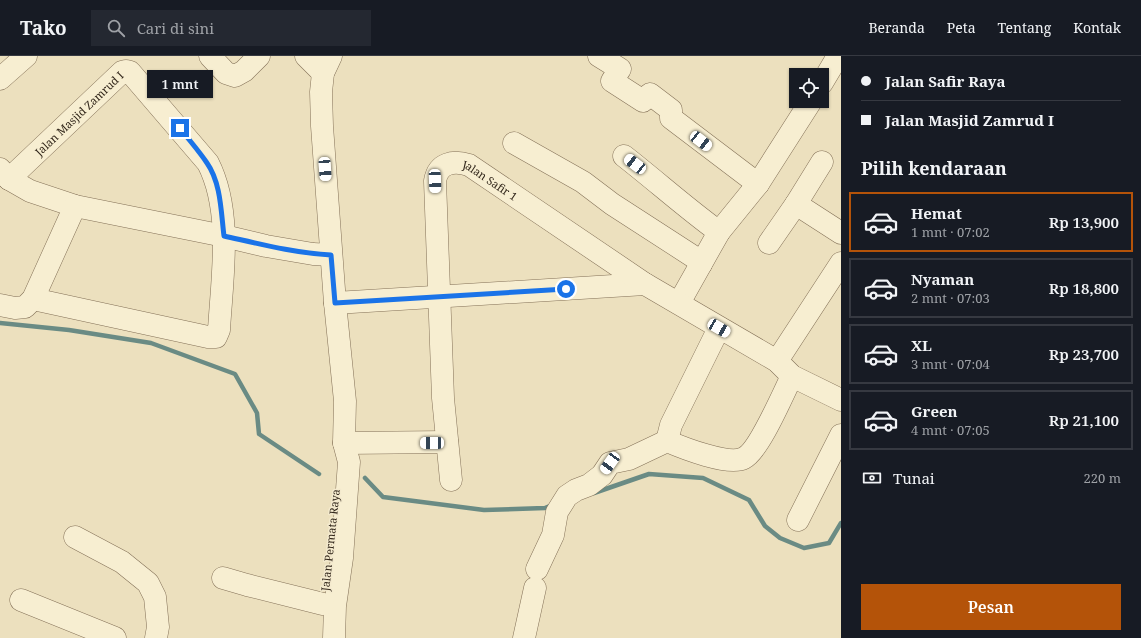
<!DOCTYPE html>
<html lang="id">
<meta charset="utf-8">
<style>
:root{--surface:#171b24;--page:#242831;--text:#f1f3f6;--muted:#9ea1a6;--line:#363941;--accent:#b45309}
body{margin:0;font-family:"Noto Serif",serif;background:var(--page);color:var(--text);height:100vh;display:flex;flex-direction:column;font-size:15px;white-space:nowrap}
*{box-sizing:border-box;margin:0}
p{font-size:13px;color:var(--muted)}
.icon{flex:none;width:22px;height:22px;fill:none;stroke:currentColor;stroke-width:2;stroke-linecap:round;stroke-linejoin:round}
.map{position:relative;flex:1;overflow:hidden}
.panel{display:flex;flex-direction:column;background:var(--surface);width:300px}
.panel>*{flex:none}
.guide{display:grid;align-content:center;height:88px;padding:0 20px;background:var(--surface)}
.buttons{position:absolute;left:789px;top:12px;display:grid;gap:8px}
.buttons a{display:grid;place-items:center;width:40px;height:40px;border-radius:0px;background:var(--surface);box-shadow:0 1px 3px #0004;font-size:20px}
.end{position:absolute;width:18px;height:18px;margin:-9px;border:5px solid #1a73e8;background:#fff;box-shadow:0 0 0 2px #fff}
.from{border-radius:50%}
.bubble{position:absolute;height:28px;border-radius:0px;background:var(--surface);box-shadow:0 1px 3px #0004;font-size:13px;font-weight:600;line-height:28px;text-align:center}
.car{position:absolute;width:12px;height:24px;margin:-12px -6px;border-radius:5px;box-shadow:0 0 3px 1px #0007;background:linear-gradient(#fff 24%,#345 0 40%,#fff 0 76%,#345 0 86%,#fff 0)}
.guide b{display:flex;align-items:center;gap:14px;height:38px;font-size:15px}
.guide b+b{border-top:1px solid var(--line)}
.guide i{width:10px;height:10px;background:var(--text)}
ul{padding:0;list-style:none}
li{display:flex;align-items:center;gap:12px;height:60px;margin:0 8px 6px;padding:0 12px;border:2px solid var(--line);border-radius:0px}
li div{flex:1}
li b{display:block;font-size:15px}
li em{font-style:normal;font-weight:600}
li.active{border-color:var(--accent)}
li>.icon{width:36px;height:36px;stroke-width:1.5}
h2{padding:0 20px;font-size:18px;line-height:48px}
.pay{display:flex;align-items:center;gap:10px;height:44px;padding:0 20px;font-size:15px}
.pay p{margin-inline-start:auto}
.button{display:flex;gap:8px;margin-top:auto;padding:8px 20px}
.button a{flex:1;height:46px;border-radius:0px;background:var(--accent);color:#fff;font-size:16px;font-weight:600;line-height:46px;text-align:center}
header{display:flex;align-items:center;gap:24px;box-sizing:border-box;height:56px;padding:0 20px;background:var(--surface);border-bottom:1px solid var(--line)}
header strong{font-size:19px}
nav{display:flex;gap:22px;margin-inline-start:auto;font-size:14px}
.search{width:280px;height:36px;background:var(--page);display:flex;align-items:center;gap:10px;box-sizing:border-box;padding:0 14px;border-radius:0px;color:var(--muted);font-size:15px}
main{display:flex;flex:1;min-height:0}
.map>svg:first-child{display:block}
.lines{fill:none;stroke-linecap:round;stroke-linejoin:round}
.stream{stroke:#6a8b84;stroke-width:4.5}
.minor-casing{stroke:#847158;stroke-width:23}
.minor{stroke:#f7eed1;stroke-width:22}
.route{stroke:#1a73e8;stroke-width:5}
.labels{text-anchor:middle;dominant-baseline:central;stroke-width:3;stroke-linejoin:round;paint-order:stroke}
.street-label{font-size:11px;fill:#33281c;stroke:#f4eace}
</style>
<header>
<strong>Tako</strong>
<div class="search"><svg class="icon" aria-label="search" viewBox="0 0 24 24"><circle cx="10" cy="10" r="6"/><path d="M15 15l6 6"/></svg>Cari di sini</div>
<nav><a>Beranda</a><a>Peta</a><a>Tentang</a><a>Kontak</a></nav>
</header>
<main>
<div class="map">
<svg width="841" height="582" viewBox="0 0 841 582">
<rect width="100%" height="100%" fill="#ece0be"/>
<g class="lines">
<path class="stream" d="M0 267 69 274 151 287 235 318 257 357 259 378 319 418
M365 422 383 441 484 454 545 452 552 449
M594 437 649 418 703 422 749 444 765 470 780 482 804 492 829 487 841 467"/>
<g class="minor-casing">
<g id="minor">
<path d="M210 0 226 17 235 20 244 15 259 0"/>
<path d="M306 0 323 17"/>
<path d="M331 0 323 17 321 36 322 70 335 247 345 345 344 387 349 406 342 502 335 550 334 582"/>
<path d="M599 0 620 13 612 25 643 45 650 38 671 54V62L758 128"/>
<path d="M0 23 26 0"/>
<path d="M822 27 838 0"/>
<path d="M514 87 583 126 612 148 697 203 701 208"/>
<path d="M624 100C656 125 686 152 719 176"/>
<path d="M0 113 9 123 30 135 75 150 224 180 266 190 313 198 331 199"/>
<path id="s1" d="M9 123 122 16 126 15 130 16 208 107C233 156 222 221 219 274L216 281H208L33 243"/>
<path d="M796 148 841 177"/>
<path d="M769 187 796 148 822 106"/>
<path d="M335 247 645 228"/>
<path d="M679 247 719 176 758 128 811 45"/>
<path d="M0 249 15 252 25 251 33 243 75 150"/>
<path d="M777 305 841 207"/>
<path d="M667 385 671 369 719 272"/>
<path d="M344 387 447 386"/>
<path id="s2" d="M451 424 443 342 435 125C438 107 453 104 469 109L645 228 777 305 792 320 841 344"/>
<path d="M798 464 841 379"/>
<path d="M75 481 122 506 148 527 155 541 158 571 156 582"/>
<path d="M537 513 553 479 557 456 567 440 576 434 589 429 602 419 610 407 629 403 667 385C683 392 729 410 744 402 759 395 784 336 792 320"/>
<path d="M223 522 247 529 323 548"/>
<path d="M21 544 115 582"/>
<path d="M524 582 535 532"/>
</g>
</g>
<use href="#minor" class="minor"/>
</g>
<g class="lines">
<path class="route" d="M180 72C189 84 199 95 207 107 221 127 221 156 224 180 260 188 295 197 331 199L335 247 566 233"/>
</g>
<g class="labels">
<g class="street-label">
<text stroke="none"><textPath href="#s1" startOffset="96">Jalan Masjid Zamrud I</textPath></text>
<text stroke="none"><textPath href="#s2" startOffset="369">Jalan Safir 1</textPath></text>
<text transform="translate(330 484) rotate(-84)">Jalan Permata Raya</text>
</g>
</g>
</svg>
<div class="buttons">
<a><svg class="icon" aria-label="locate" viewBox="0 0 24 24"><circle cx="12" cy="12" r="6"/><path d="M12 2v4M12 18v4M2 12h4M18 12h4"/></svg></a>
</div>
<i class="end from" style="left:566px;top:233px"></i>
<i class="end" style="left:180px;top:72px"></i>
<div class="bubble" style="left:147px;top:14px;width:66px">1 mnt</div>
<i class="car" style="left:701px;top:85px;rotate:128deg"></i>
<i class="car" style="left:635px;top:108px;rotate:308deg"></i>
<i class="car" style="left:325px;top:113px;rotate:176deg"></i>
<i class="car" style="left:435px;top:125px;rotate:178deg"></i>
<i class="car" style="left:719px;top:272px;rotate:120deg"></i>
<i class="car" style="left:432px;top:387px;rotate:270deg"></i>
<i class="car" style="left:610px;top:407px;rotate:216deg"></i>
</div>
<section class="panel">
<div class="guide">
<b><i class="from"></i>Jalan Safir Raya</b>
<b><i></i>Jalan Masjid Zamrud I</b>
</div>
<h2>Pilih kendaraan</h2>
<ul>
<li class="active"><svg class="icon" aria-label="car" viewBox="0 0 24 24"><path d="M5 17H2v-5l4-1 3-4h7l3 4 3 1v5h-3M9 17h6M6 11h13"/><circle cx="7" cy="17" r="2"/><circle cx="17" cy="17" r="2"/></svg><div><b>Hemat</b><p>1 mnt · 07:02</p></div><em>Rp 13,900</em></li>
<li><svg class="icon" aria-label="car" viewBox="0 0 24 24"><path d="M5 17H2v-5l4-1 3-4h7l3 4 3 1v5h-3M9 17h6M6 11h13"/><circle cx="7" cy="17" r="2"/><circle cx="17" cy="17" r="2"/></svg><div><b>Nyaman</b><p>2 mnt · 07:03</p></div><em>Rp 18,800</em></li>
<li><svg class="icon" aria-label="car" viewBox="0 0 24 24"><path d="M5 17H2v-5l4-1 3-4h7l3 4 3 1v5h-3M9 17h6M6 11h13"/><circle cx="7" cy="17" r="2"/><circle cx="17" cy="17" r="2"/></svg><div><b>XL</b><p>3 mnt · 07:04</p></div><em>Rp 23,700</em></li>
<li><svg class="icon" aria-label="car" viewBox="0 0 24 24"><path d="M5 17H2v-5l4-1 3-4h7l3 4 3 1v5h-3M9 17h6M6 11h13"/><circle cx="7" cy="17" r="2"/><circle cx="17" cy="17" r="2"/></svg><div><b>Green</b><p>4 mnt · 07:05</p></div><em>Rp 21,100</em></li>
</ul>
<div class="pay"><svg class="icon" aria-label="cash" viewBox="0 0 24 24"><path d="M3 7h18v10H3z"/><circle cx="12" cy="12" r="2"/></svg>Tunai<p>220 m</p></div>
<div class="button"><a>Pesan</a></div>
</section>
</main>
